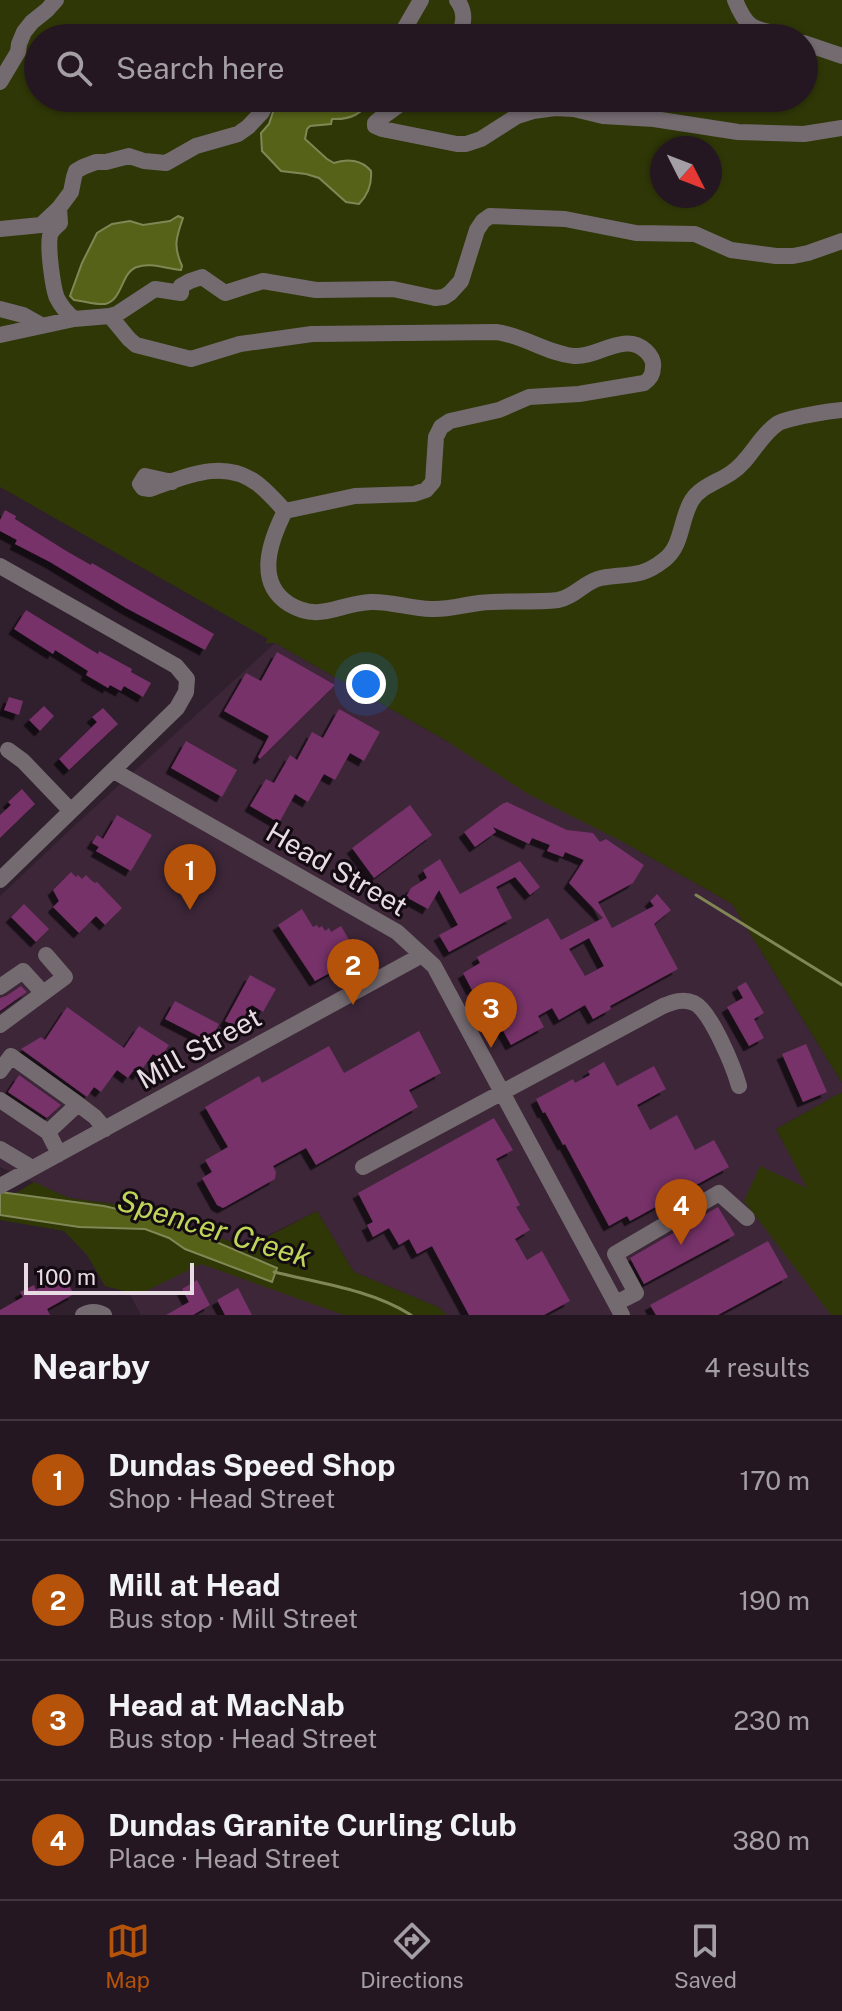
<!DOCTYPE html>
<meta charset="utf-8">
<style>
body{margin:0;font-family:"Public Sans",sans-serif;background:#2c202a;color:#f1f3f6}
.compass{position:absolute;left:650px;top:136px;width:72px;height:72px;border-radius:50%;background:#241721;box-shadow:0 2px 6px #0004;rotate:132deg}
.scale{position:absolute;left:24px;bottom:20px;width:170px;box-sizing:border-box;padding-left:8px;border:4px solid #e7dbe4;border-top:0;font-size:22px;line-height:28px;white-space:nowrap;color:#e7dbe4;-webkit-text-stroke:6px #130b11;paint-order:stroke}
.you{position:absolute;left:366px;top:684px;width:28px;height:28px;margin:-20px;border:6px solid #fff;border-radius:50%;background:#1a73e8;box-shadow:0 0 0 12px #1a73e833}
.badge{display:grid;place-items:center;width:52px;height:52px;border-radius:50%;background:#b45309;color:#fff;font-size:26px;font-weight:700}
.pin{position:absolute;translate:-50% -66px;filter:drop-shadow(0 2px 4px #0008)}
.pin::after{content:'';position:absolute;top:42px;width:28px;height:24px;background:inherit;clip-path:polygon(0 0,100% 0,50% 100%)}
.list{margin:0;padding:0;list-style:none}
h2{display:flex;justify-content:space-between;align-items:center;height:104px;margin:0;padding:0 32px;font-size:34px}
h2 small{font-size:26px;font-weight:400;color:#a39fa5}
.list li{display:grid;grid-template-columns:52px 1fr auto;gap:24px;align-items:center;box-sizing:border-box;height:120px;padding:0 32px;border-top:2px solid #41363f}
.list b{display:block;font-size:30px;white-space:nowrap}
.list p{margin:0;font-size:26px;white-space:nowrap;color:#a39fa5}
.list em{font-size:26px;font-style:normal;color:#a39fa5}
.icon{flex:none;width:44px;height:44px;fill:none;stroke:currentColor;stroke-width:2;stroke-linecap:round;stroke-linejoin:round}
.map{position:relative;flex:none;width:842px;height:1315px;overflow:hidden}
.search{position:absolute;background:#241721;box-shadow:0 2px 6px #0004;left:24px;right:24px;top:24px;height:88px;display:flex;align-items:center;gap:20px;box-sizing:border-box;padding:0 28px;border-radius:44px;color:#a39fa5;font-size:30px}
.sheet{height:584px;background:#241721}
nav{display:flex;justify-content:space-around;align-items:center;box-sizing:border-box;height:112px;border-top:2px solid #41363f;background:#241721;font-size:22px;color:#a39fa5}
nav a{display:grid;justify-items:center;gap:4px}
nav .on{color:#b45309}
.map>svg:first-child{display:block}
.built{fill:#3c2638}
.green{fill:#2f3707;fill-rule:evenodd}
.water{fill:#556218;stroke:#818655;stroke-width:2}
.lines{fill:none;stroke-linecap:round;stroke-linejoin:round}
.stream{stroke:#818655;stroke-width:3}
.building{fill:#763169;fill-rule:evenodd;filter:url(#shadow)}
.minor{stroke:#746b71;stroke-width:16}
.labels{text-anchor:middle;stroke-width:6;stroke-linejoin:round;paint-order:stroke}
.street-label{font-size:28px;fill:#e7dbe4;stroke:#130b11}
.water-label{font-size:30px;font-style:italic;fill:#bed559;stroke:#130b11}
</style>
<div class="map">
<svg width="842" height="1315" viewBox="0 0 842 1315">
<defs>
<filter id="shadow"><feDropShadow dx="-5.5" dy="5.5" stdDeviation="0" flood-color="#0009"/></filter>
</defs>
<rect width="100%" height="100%" fill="#301f2c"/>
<path class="built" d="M275 643 732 904 842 1083V1092L776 1129 808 1189 831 1315H447L438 1307 354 1272 317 1211 244 1247 179 1221 122 1205 69 1198 0 1167V896L72 828Z
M201 1263 220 1269 344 1315H141L129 1293 138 1295Z"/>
<path class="green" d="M0 0H842V1083L732 904 625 843 528 794 445 740 275 643H265L268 639 0 487ZM38 38H804V98H38ZM662 148H710V196H662Z
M842 1092V1315H831L744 1201 760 1166 807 1188 776 1129Z
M34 1182 69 1198 122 1205 179 1221 244 1247 265 1238 317 1211 354 1272 438 1307 447 1315H344L201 1264 138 1295 105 1286 87 1255 64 1231 0 1220V1203Z"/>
<path class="water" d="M282 98H293L303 103 321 98H374C362 113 352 120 332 119L331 124 310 126 307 129 305 139 327 159 334 163C347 158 362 160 371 171 372 184 368 195 359 204L346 202 319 178 306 174 281 171 262 151 261 133 269 124 277 100Z
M178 216 183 218C176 238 173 246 182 266L181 270C167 269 150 262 137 267 121 272 123 300 105 304 96 305 84 301 74 300L70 296 82 263 97 233 112 224 130 221 143 225 170 221Z
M0 1192 104 1206 165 1220 277 1268 272 1282 185 1249 169 1238 145 1229 79 1227 0 1215Z"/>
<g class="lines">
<path class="stream" d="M696 895 842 985
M274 1272C319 1283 372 1290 411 1315"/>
</g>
<path class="building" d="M5 510 16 516 15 519 68 552 91 565 92 563 214 634 205 650 126 608 50 562 15 544 17 540 0 531V520Z
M26 610 98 654 99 651 132 669 131 672 151 683 143 697 124 686 121 691 110 685 108 688 86 675 88 671 55 650 53 654 14 629Z
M277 652 335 685 260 759 258 757 269 736 224 711 246 673 261 681Z
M9 697 23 701 19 715 4 710Z
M44 706 54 716 40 731 29 720Z
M103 708 118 724 69 770 59 759 97 722 92 717Z
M339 709 380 732 364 761 350 753 335 780 324 774 308 802 295 794 279 823 250 806 266 779 274 783 290 755 297 760 312 732 323 738Z
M186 741 237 770 222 797 171 768Z
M22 789 35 804 0 838V815L11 805 8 802Z
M507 802 567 830 593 833 600 842 606 839 644 865 633 883 598 902 612 928 654 906 650 901 657 894 671 910 654 924 678 969 610 1006 611 1009 593 1019 585 1005 559 1020 552 1008 538 1016 544 1027 511 1045 478 986 472 990 463 973 480 963 477 957 548 918 561 940 603 918 569 883 584 860 565 852 563 857 547 851 550 845 532 838 529 844 493 827 496 832 475 847 464 832 502 804ZM589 938 604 966 585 976 569 949Z
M410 805 432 835 374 878 352 848Z
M117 815 152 835 131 871 96 851 99 847 92 843 97 835 103 839Z
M440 859 460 894 520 861 540 887 530 895 515 877 496 887 512 918 449 952 439 935 458 925 439 890 428 909 406 897 411 888 427 878 423 870Z
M71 872 76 877 78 875 82 879 86 875 91 880 95 883 97 882 122 908 105 925 96 916 79 933 53 907 59 901 53 890Z
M24 904 49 929 36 942 11 917Z
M302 909 313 927 317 925 319 928 322 926 325 931 329 928 331 932 341 926 359 957 315 981 278 925Z
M250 975 276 989 263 1012 252 1005 239 1028 225 1021Z
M746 982 764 1013 754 1019 764 1038 749 1046 727 1007 743 998 737 987Z
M21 986 27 992 0 1011V998L6 996Z
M175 1001 219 1024 210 1042 165 1019Z
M67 1007 124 1048 139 1026 169 1045 160 1058 153 1054 138 1075 133 1071 128 1078 117 1070 101 1092 94 1087 87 1097 21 1049 41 1037 45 1040Z
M419 1031 441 1073 409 1090 418 1107 316 1165 306 1148 273 1166 276 1172 275 1179 223 1208 217 1205 202 1178 212 1172 205 1160 228 1147 205 1107 259 1076 262 1083 329 1046 344 1073Z
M806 1044 827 1092 803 1102 782 1054Z
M604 1062 617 1086 654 1066 666 1089 637 1105 650 1130 677 1115 695 1150 714 1140 729 1167 630 1221 627 1216 609 1226 565 1144 563 1145 545 1112 543 1113 536 1099 573 1079 575 1083 590 1075 588 1071Z
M19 1075 61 1105 47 1118 8 1092Z
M494 1118 513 1150 496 1159 520 1205 516 1207 530 1230 515 1239 527 1260 542 1251 570 1301 544 1315H469L432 1246 417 1254 409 1239 399 1245 389 1228 373 1237 367 1225 373 1222 358 1193Z
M718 1207 735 1235 644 1284 630 1258Z
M768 1241 788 1277 718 1315H656L650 1305Z
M63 1275 74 1294 47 1309 50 1315H0V1310L23 1297 20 1292 34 1285 36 1290Z
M197 1280 210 1305 193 1315H166L189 1302 182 1289Z
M238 1288 252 1315H225L217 1300Z"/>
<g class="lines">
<path class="minor" d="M457 0C467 13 463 24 459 38
M735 0C750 37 758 26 791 38
M399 38 421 0
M804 43 842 56
M0 82 18 52 19 44 24 32 32 22 47 10 56 0
M408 98C397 107 385 114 375 123V126L382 129 457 144H466L481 139 517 116 533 111 555 108 574 109 603 116 654 119 738 132 804 134 842 128
M59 208 60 223C57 226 53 229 51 233 46 240 53 289 57 298 61 306 67 313 74 319L110 316 117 314 155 289 181 293V286L190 281 202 277 225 293 263 281 316 290 393 289 435 298 444 297 450 293 461 281 477 230 483 221 490 216 565 219 636 233 695 234 731 250 776 256H793L808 253 842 241
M0 229 41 225 59 208 71 192 74 177 76 171 83 167 96 162H106L129 156 144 161 166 163 196 146 238 134 248 127 262 112 269 98
M0 309 23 315 41 325
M110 316 129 339 136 345 191 359 240 344 312 334 496 332C523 335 546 353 574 356 597 358 624 331 646 351 650 355 654 361 653 367 653 375 650 379 644 383L579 394 529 397 499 410 450 421 441 427 436 437 433 482 426 490 414 494 355 496 285 511
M0 335 74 319
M172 482 145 476 140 484 143 488 150 489C187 476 224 458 258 484 268 492 277 502 285 511 271 539 254 582 289 604 320 623 339 603 371 602 391 601 411 609 431 609 447 610 463 605 479 603 505 600 532 603 558 600 575 597 585 581 601 578 628 573 640 579 664 560 683 546 680 519 692 500 701 486 718 482 731 473 750 461 759 436 777 424 786 418 829 411 842 410
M0 566 176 666 187 679 186 692 177 708 0 880
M8 750 23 761 71 811
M114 771 397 932 434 966 622 1315
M0 987 23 971 43 993
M0 1025 65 977 46 955
M0 1071 11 1056 78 1104
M0 1100 48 1132
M0 1149 32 1168
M59 1154 48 1132 78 1104 95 1117 105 1129
M363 1167 663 1006C673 1002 683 998 694 1003 711 1011 734 1068 739 1086
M0 1186 422 955
M616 1303 636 1293 615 1254 719 1193 747 1218
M83 1315C90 1311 97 1311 104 1315"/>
</g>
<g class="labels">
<g class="street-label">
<text transform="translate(337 869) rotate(30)" y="10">Head Street</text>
<text transform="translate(199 1048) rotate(-29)" y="10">Mill Street</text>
</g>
<g class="water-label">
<text transform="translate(214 1229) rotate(17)" y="10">Spencer Creek</text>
</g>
</g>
</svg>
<svg class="compass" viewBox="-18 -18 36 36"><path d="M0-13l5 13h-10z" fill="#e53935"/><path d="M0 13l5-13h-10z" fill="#a39fa5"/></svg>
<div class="scale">100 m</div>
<div class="you"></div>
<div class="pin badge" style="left:190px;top:910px">1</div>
<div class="pin badge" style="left:353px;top:1005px">2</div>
<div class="pin badge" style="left:491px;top:1048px">3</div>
<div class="pin badge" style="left:681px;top:1245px">4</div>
<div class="search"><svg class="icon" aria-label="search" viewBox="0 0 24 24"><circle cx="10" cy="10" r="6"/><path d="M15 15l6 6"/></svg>Search here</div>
</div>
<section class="sheet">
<h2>Nearby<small>4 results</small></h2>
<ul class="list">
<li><span class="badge">1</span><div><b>Dundas Speed Shop</b><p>Shop · Head Street</p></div><em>170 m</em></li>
<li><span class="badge">2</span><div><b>Mill at Head</b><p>Bus stop · Mill Street</p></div><em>190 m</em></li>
<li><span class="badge">3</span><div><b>Head at MacNab</b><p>Bus stop · Head Street</p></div><em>230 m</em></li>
<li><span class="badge">4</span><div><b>Dundas Granite Curling Club</b><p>Place · Head Street</p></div><em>380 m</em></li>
</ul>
</section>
<nav>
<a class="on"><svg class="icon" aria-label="map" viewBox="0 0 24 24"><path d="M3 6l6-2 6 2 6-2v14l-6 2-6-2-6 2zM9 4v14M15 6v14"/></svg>Map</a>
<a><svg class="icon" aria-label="directions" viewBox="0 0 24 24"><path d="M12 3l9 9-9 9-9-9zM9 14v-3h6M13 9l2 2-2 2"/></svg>Directions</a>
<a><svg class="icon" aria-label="saved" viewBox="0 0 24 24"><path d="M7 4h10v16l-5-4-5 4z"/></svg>Saved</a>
</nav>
